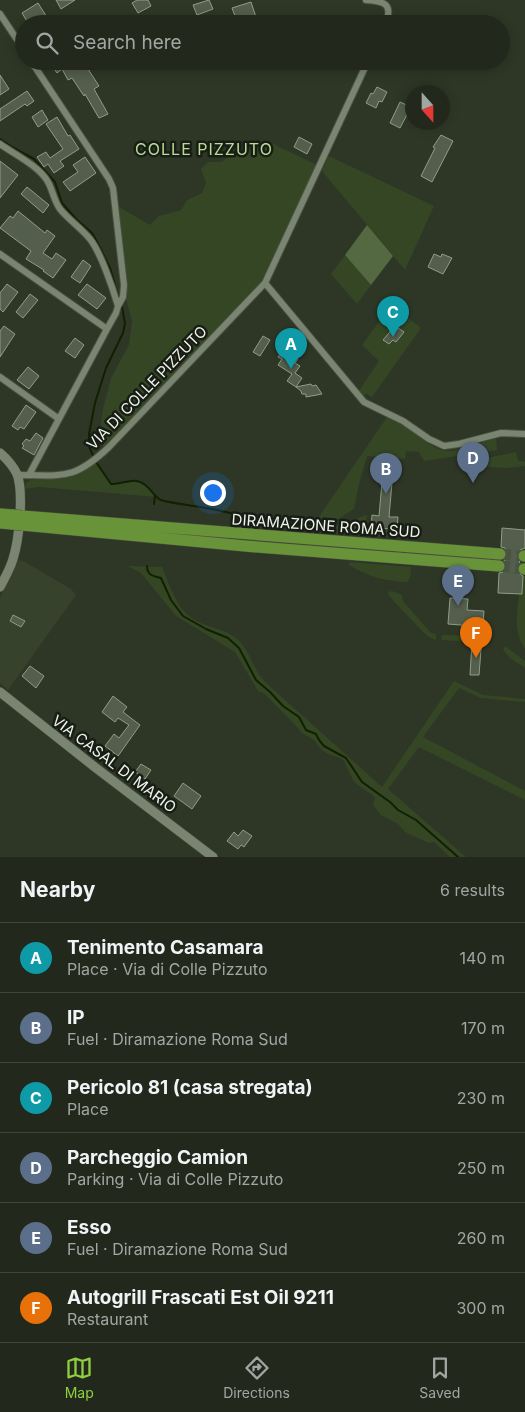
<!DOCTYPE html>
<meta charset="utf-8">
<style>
body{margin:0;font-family:Inter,sans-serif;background:#2e3529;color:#f1f3f6}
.compass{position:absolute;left:405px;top:85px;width:45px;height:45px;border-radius:50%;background:#22291c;box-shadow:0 2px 12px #0003;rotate:159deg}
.you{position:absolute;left:212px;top:492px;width:18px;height:18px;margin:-12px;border:4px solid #fff;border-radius:50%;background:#1a73e8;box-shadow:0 0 0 8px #1a73e833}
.badge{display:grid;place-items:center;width:32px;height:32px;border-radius:50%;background:#8fcd42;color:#fff;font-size:16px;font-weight:700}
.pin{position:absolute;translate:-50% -41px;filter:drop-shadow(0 1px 2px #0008)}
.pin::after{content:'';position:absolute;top:26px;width:18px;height:15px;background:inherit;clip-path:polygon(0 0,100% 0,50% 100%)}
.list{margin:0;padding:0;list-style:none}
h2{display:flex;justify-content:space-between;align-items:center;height:65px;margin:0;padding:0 20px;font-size:21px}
h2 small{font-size:16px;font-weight:400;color:#a2a6a3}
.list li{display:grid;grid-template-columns:32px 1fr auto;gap:15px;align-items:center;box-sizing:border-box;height:70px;padding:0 20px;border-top:1px solid #3f453b}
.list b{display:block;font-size:19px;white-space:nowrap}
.list p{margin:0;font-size:16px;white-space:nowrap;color:#a2a6a3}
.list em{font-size:16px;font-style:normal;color:#a2a6a3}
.icon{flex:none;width:28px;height:28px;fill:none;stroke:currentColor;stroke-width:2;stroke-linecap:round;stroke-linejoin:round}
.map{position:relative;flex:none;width:525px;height:857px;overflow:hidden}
.search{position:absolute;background:#22291c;box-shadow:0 2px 12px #0003;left:15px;right:15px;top:15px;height:55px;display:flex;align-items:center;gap:12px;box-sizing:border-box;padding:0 18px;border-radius:28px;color:#a2a6a3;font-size:19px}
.sheet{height:485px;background:#22291c}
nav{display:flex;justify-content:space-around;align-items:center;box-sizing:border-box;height:70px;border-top:1px solid #3f453b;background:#22291c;font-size:14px;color:#a2a6a3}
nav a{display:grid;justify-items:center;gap:2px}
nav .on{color:#8fcd42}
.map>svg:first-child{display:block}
.built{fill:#36422b}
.green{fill:#354625}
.forest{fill:#546941}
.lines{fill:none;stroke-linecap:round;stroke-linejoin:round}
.stream{stroke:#102100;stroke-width:2}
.building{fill:#545e4c;stroke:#919c88}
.highway-tunnel{stroke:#4b5343;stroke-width:11;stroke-dasharray:11 5.5;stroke-linecap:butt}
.street-casing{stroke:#4a5143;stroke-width:8}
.secondary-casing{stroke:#4a5143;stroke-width:10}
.highway-casing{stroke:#4a5143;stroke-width:12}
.street{stroke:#7a8571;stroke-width:6}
.secondary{stroke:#7a8571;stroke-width:9}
.highway{stroke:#699339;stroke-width:11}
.highway-bridge-casing{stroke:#4a5143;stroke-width:12;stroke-linecap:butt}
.highway-bridge{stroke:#699339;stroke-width:11}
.labels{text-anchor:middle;stroke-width:5;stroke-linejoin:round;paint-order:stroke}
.street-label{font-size:15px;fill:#eef4e9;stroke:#181d15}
.neighbourhood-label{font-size:16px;letter-spacing:1px;fill:#b8dc96;stroke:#181d15}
</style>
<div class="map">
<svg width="525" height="857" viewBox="0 0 525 857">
<rect width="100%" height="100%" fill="#2e3726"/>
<path class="built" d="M18 560 25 562 71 589 76 595 8 690 0 683V598L14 571Z"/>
<path class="green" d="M267 141 317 165 267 272 259 285 104 448 99 438 103 409 111 378 129 345 132 321 126 299 127 289 119 207 150 225 159 216 181 210 187 200 202 193 206 183 201 169 208 162H222L230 155 243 154Z
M328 157H331L434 206 405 270 322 171Z
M345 255 371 285 357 304 331 274Z
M391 305 421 328 372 397 367 394 363 395 359 391 379 361 362 345Z
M387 417C396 421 403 425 411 430 422 438 433 450 448 451 462 451 482 442 496 438L497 450 424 461 419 452 406 451 405 459 367 456 359 484 354 509 340 518 317 526 316 521Z
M516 452 518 461H522L525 462V466L506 468 472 466 469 464 471 461Z
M96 462 111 484C125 485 136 477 148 487 151 490 154 494 157 497L39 487 24 489 27 482 31 480C58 478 74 480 96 462Z
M367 515 366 525H355V526L403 530V538L318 532Z
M349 562 411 567 410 578 407 582C383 581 370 577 349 565Z
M127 566 162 567C172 590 177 614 203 624 215 629 229 631 238 640 247 648 250 659 256 669 258 674 262 678 265 682L382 787 454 681 483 695 525 699V702L481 698 459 688 423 737 525 791V800L419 747 388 789 466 857H450L434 842 429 843 405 832 398 824 381 815 373 805 375 797 354 782 344 761 340 758 328 754 322 750 314 740 302 733 298 728 265 694 258 691 235 652 176 616 141 573Z
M523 575 525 576V649C513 630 517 616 519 594H522Z
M392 591 402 595 403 601 431 633 436 634V640L429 637 424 633 389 596 388 592Z
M442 635 473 636 472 642 442 640Z
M505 646 525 661V668L510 658 503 650Z"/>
<path class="forest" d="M367 225 393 256 371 285 345 255Z"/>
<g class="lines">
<path class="stream" d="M0 139 12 147 34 159 55 182 62 203 76 219 92 233 96 240 110 268 119 299
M94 458 89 446V434L95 403 106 368 123 333 125 323 122 307
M96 462 111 484C120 485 129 479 137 481 150 484 152 496 161 500 173 504 193 505 206 508 242 514 284 530 320 522
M154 504 155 495
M147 566C147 576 154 576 161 578L171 600 183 616 206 629 228 638 239 648 256 680 270 692 283 706 299 717 306 730 316 734 319 740 324 746 346 758 362 782 390 802 398 810 416 820 458 857"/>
</g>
<path class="building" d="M56 0H75L61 9Z
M137 0H148L151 6 138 13 132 3Z
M209 0 213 9 197 15 193 5Z
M251 2 256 17 238 24 232 8Z
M38 3 48 19 52 17 57 24H42L43 23 39 16 28 23 22 13Z
M399 16 418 24H395Z
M49 61H67L73 69 86 61H101L88 69 99 86 94 89 108 114 99 118 85 94 84 96 72 78 68 80 62 69 57 73Z
M0 75 9 89 0 95Z
M377 87 387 92 382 102 379 101 376 108 366 103 371 93 373 94Z
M27 91 34 101 27 106 25 104 0 121V109Z
M400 102 411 107 400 128 390 123Z
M42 110 48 120 38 127 32 117Z
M57 117 68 136 70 135 79 149 60 161 64 166 54 173 48 164 44 167 37 157 46 152 50 158 63 149 46 124Z
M441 135 453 141 432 182 421 176 435 148 433 147Z
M299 137 312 144 307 154 294 147Z
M85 157 96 173 70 191 63 182 78 172 73 165Z
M0 161 18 175 0 198Z
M27 187 49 205 43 213 21 194Z
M18 211 45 233 47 230 55 236 43 253 52 259 56 253 66 260 53 278 43 271 44 270 26 259 31 251 0 228 10 216 13 218Z
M434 254 441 257 442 254 452 258 443 274 428 267Z
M83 260 91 266 80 283 71 277Z
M7 284 18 292 3 312 0 309V293Z
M87 284 106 298 97 309 78 295Z
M30 294 38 300 23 318 16 312Z
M4 326 15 334 0 357V331Z
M395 326 404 332 396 342 393 340 389 344 383 340Z
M263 336 270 340 260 356 253 352Z
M75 338 84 345 75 358 65 351Z
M283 349 298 359 295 363 300 366 295 373 302 378 296 387 287 381 292 374 278 365 282 359 278 357Z
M28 367 39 376 29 389 17 380Z
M311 384 312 386 316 385 322 394 306 397V394H302L301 391 296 387Z
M26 405 36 412 24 429 20 427 18 430 12 426Z
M36 433 43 438 34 455 22 448 24 446 22 444 26 439 30 441Z
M383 471H393L389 517H398L397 529 371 528 372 515 379 516Z
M502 528 525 530V548L520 550 517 556V559L520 562 517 566V572L523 576 522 594 498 593 499 573 503 572 505 570 506 566 504 560 507 554 505 548 501 547Z
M450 598 468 599 467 610 484 611 479 675H470L473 626 448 624Z
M13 615 25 621 21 627 10 621Z
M30 666 44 676 36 688 22 676Z
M113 696 127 707 123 712 140 725 118 756 105 746 114 734 119 738 129 725 118 718 115 722 102 712Z
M141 764 151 770 145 779 135 772Z
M183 783 201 796 192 809 174 796Z
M243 830 252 836 244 847 241 845 238 849 227 841 234 832 238 836Z"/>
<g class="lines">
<path class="highway-tunnel" d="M500 554 524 556
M499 566 524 569"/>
<defs>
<path id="street" d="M366 0C384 1 394 4 385 24
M0 14 24 50
M31 61 109 179 113 188 124 285 123 297 118 306
M0 144C14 154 39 166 48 182 53 191 54 201 60 209 69 220 81 228 90 239 101 253 113 289 118 306L116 313 107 329
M0 254 107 329 29 475
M265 283 364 402 403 421 429 439 444 446 459 444 501 433 525 434
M0 377 59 419
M17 475C63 475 73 481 109 447L265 283 368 61"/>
<path id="secondary" d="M0 453C7 459 13 466 17 474 24 493 19 540 13 559 10 569 5 578 0 587
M0 692 96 768 213 857"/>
<path id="highway" d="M0 514 13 515
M22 516 500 554
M0 523 12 524
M22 525 245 546 499 566
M524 556H525
M524 569H525"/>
</defs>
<use href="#street" class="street-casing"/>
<use href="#secondary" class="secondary-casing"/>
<use href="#highway" class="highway-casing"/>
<use href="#street" class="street"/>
<use href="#secondary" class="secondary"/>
<use href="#highway" class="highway"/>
<defs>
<path id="highway-bridge" d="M13 515 22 516
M12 524 22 525"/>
</defs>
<use href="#highway-bridge" class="highway-bridge-casing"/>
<use href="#highway-bridge" class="highway-bridge"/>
</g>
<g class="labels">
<g class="street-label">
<text transform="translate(147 388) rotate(-46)" y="5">VIA DI COLLE PIZZUTO</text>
<text transform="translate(326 526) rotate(4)" y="5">DIRAMAZIONE ROMA SUD</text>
<text transform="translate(114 764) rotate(37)" y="5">VIA CASAL DI MARIO</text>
</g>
<g class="neighbourhood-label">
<text x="204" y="155">COLLE PIZZUTO</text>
</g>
</g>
</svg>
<svg class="compass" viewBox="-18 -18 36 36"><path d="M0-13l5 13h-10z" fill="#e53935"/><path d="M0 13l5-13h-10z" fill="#a2a6a3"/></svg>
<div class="you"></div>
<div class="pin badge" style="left:291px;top:369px;background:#0f9aa8">A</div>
<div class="pin badge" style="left:386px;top:494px;background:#5c6f8a">B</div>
<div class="pin badge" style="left:393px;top:337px;background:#0f9aa8">C</div>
<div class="pin badge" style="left:473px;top:483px;background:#5c6f8a">D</div>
<div class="pin badge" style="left:458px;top:606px;background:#5c6f8a">E</div>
<div class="pin badge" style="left:476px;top:658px;background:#e8710a">F</div>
<div class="search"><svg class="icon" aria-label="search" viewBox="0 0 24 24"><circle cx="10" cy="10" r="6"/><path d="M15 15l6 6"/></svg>Search here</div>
</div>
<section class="sheet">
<h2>Nearby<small>6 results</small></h2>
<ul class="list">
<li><span class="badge" style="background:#0f9aa8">A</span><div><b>Tenimento Casamara</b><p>Place · Via di Colle Pizzuto</p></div><em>140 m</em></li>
<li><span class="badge" style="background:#5c6f8a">B</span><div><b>IP</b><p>Fuel · Diramazione Roma Sud</p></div><em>170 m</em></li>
<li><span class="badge" style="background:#0f9aa8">C</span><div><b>Pericolo 81 (casa stregata)</b><p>Place</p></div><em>230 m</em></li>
<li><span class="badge" style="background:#5c6f8a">D</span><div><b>Parcheggio Camion</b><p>Parking · Via di Colle Pizzuto</p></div><em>250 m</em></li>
<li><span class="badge" style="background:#5c6f8a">E</span><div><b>Esso</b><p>Fuel · Diramazione Roma Sud</p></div><em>260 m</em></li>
<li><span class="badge" style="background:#e8710a">F</span><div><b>Autogrill Frascati Est Oil 9211</b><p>Restaurant</p></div><em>300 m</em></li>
</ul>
</section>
<nav>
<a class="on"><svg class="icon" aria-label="map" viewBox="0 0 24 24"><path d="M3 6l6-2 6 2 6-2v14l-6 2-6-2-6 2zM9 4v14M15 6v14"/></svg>Map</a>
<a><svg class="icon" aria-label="directions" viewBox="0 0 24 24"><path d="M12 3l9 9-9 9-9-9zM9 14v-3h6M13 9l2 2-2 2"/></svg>Directions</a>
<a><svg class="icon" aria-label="saved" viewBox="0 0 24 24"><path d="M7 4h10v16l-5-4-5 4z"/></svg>Saved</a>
</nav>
